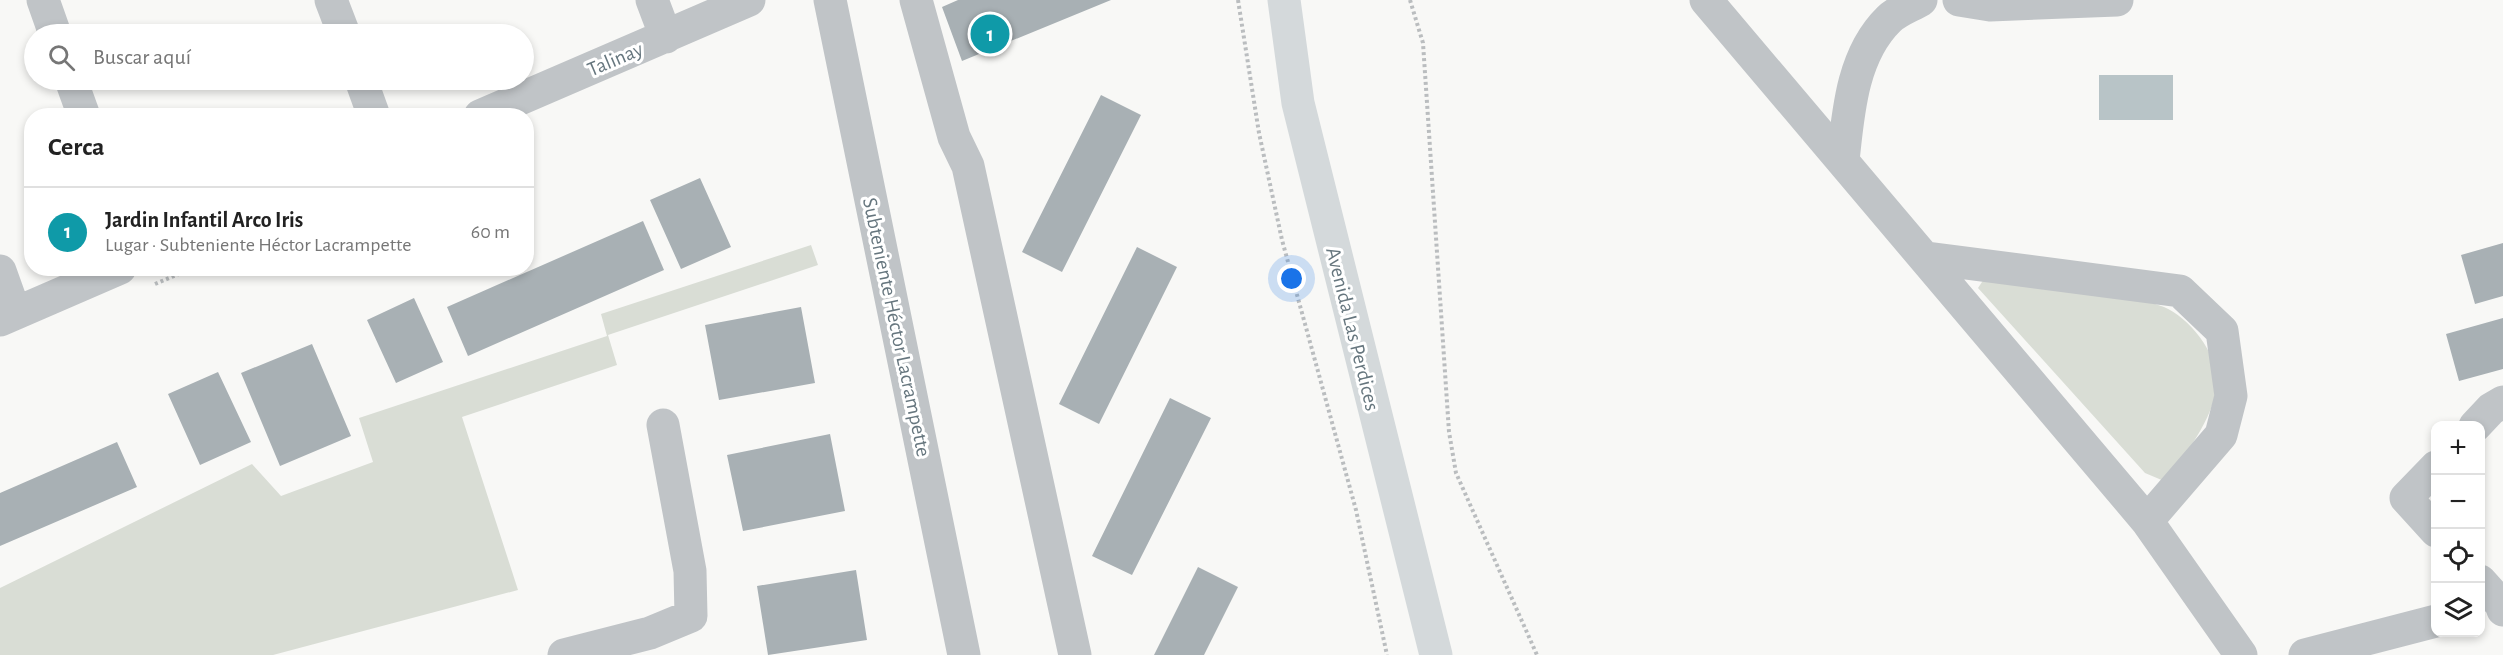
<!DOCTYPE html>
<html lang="es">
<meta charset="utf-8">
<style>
body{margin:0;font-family:"Alegreya Sans",sans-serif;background:#f6f6f6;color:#222}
.controls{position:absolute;right:18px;bottom:18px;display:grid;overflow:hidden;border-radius:12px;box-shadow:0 3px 9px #0003}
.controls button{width:54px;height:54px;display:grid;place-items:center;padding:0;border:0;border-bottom:2px solid #e0e0e0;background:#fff;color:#222;font:30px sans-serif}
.you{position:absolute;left:1292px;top:279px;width:21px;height:21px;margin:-15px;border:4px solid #fff;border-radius:50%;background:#1a73e8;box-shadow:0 0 0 9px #1a73e833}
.badge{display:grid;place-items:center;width:39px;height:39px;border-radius:50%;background:#d44d39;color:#fff;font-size:20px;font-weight:700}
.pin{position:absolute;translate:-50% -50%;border:3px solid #fff;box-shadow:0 2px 6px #0006}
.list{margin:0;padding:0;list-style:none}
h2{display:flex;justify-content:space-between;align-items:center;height:78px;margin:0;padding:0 24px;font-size:26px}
h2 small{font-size:20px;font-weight:400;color:#767676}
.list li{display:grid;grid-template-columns:39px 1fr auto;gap:18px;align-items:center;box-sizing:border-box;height:90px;padding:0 24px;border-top:2px solid #e0e0e0}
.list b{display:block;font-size:22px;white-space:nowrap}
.list p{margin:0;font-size:20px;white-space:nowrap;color:#767676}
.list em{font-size:20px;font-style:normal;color:#767676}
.icon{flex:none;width:33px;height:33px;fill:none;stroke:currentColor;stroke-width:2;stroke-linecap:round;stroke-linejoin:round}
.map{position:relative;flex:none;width:2503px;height:655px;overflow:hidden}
.search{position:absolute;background:#fff;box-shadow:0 3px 9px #0003;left:24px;top:24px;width:510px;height:66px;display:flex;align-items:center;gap:15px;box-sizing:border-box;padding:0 21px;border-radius:33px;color:#767676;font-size:22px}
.panel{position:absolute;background:#fff;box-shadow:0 3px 9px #0003;left:24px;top:108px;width:510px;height:168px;border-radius:24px}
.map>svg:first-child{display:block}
.green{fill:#d9ddd5}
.water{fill:#b8c4c7}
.building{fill:#a8b0b4}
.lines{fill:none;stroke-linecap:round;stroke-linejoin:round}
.path{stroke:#babdbf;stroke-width:4;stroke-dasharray:3 3;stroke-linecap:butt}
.minor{stroke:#c0c4c7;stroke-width:33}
.major{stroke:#d4d9db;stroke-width:33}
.labels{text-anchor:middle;stroke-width:6;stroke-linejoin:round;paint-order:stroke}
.street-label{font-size:21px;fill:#66767e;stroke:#fff}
</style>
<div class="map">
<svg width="2503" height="655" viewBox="0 0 2503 655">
<rect width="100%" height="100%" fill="#f8f8f6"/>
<path class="green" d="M811 245 818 265 608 335 617 365 462 417 518 590 273 655H0V588L252 464 281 496 373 462 359 418 607 336 601 314Z
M1984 279C2021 284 2059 289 2097 294 2118 297 2143 299 2164 307 2190 318 2220 356 2217 386 2213 418 2185 457 2164 481L2145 473 1978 288Z"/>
<path class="water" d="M2099 75H2173V120H2099Z"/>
<path class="building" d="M958 0H1111L962 61 942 7Z
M1101 95 1141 115 1062 272 1022 252Z
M700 178 731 247 681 269 650 200Z
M643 221 664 270 468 356 447 307Z
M2503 243V296L2475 304 2461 255Z
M1137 247 1177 267 1099 424 1059 404Z
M414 298 443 362 396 383 367 320Z
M801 307 815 383 719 400 705 325Z
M2503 318V369L2459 381 2446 334Z
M312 344 351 436 280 466 241 373Z
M218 372 251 442 200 465 168 394Z
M1170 398 1211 418 1132 575 1092 556Z
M830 434 845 511 743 531 727 455Z
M117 442 137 487 0 546V493Z
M1198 567 1238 587 1204 655H1154Z
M856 570 867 640 768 655 757 586Z"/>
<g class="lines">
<path class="path" d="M1238 0 1259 133 1282 240 1356 510 1387 655
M1410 0 1423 43 1449 432 1456 473 1537 655
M155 284 193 268"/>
<path class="minor" d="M43 0 55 34
M331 0 344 34
M652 0 666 37
M830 0 964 655
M916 0 954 137 968 166 1075 655
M1706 0 2147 521 2241 655
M1959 0 1990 5 2117 0
M71 80 84 116
M361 80 374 116
M480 116 749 0
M1843 161C1848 113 1852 55 1889 19 1897 11 1911 6 1921 0
M1927 258 2180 291 2222 331 2231 396 2221 435 2147 521
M0 271 15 313
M0 320 120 268
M2475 426 2491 409 2503 402
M2436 467 2406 498 2436 531
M2480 581 2501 604 2503 610
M564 655 650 633 691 616 690 571 663 425
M2305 655 2436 621"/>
<path class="major" d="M1284 0 1298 103 1436 655"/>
</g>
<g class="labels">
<g class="street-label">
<text transform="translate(615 59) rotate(-23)" y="7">Talinay</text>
<text transform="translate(897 327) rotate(78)" y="7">Subteniente Héctor Lacrampette</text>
<text transform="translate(1353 329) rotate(76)" y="7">Avenida Las Perdices</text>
</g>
</g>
</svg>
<div class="controls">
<button>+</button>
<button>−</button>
<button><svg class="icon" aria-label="locate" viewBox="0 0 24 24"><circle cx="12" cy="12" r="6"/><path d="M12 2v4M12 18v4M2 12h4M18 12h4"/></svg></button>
<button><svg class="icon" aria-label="layers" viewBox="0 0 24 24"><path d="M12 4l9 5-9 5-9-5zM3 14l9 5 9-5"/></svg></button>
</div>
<div class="you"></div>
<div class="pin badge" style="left:990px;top:34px;background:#0f9aa8">1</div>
<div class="search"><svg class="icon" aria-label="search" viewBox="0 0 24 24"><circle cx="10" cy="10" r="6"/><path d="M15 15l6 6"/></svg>Buscar aquí</div>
<section class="panel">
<h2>Cerca<small></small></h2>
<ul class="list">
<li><span class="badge" style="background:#0f9aa8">1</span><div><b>Jardin Infantil Arco Iris</b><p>Lugar · Subteniente Héctor Lacrampette</p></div><em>60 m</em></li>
</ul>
</section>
</div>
